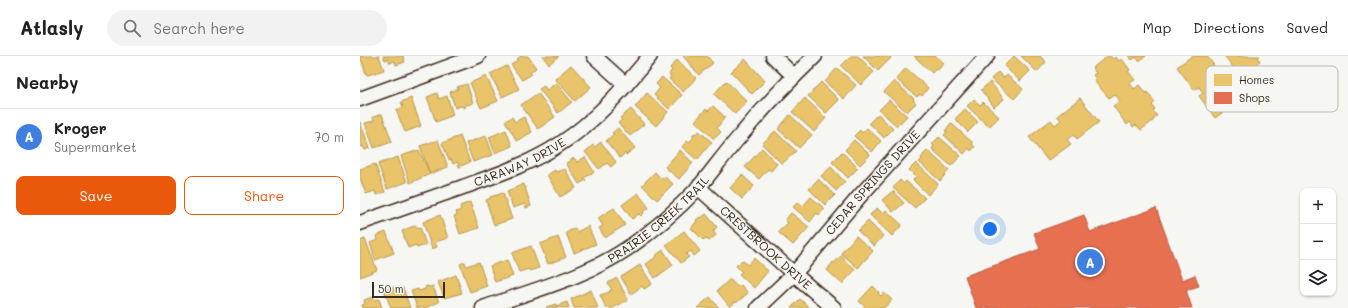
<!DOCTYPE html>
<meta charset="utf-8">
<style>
body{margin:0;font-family:Mali,sans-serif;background:#f2f2f2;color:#202124}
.controls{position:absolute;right:12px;bottom:12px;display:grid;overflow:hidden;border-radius:8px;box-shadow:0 1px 3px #0004}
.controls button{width:36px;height:36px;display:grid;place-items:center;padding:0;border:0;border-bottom:1px solid #e0e0e0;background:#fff;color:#202124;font:20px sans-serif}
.scale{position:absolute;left:12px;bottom:10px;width:73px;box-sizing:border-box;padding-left:4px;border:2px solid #3b2a1e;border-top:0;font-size:11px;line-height:14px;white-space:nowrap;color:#3b2a1e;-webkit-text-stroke:3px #f6f6f2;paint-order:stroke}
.you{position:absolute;left:630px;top:173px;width:14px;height:14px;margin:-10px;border:3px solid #fff;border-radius:50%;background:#1a73e8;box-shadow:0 0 0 6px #1a73e833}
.badge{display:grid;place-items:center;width:26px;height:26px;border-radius:50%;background:#ea580c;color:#fff;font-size:13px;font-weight:700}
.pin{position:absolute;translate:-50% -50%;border:2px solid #fff;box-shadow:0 1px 4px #0006}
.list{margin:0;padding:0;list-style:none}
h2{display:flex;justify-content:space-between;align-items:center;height:52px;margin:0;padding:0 16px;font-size:17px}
h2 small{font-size:13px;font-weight:400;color:#757577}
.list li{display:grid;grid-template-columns:26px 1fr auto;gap:12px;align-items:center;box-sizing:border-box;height:56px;padding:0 16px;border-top:1px solid #e0e0e0}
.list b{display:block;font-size:15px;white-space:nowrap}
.list p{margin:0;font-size:13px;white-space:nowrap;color:#757577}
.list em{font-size:13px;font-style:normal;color:#757577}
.actions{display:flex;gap:8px;padding:12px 16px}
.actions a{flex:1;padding:9px 0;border:1px solid #ea580c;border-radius:8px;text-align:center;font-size:14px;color:#ea580c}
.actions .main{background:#ea580c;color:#fff}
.icon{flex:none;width:22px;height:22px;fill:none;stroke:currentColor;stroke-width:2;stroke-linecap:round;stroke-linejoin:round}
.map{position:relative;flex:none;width:988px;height:252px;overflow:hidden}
header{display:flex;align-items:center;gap:24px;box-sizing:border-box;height:56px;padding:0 20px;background:#fff;border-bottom:1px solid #e0e0e0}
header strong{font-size:19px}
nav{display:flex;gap:22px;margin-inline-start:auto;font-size:14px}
.search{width:280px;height:36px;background:#f2f2f2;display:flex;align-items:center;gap:10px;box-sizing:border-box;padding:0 14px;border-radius:22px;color:#757577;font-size:15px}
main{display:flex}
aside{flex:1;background:#fff}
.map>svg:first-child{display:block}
.homes{fill:#e9c46a;stroke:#b59653}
.shops{fill:#e76f51;stroke:#b35a42}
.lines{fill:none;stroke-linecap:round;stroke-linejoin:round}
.minor-casing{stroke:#3b2a1e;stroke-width:17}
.minor{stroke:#f6f6f2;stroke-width:14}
.labels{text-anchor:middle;stroke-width:4;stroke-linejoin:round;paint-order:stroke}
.street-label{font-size:12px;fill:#3b2a1e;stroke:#f6f6f2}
.key{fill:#f6f6f2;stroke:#beb9b2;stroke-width:1}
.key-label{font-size:11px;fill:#3b2a1e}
</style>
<header>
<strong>Atlasly</strong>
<div class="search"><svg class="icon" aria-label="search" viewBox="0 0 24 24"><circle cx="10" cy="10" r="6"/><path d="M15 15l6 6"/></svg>Search here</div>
<nav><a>Map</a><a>Directions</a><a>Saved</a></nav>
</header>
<main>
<aside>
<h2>Nearby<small></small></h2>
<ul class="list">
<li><span class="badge" style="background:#3f7fe0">A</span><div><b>Kroger</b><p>Supermarket</p></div><em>70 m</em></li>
</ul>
<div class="actions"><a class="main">Save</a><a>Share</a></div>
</aside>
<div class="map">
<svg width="988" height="252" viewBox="0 0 988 252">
<rect width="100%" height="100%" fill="#f6f6f2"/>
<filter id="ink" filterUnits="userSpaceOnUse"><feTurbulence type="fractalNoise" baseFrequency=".025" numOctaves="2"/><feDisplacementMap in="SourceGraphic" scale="8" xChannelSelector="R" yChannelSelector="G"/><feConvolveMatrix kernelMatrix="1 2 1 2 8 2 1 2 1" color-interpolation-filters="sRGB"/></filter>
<g filter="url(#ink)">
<path class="homes" d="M0 0H19L24 14 8 19 6 18Z
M23 0H43L45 6 36 9 35 5 30 7 28 3 25 4Z
M161 0H168L176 12 170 16 172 18 162 24 151 9 158 4 157 3Z
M182 0H199L189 8Z
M323 0H347L353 7 339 19Z
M491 0H498L514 16 501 29 481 10Z
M503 0H529L531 2 518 15Z
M554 0H576L584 7 578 14 576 13 572 17Z
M654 0 670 15 660 25 644 10Z
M661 0H680L686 6 677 16Z
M748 0H750L753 3 756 1 759 5 762 3 770 14 768 15 775 24 770 27 774 33 779 29 785 37 787 36 795 46 792 49 795 53 793 55 797 60 793 63 794 64 781 74 776 69 773 71 770 66 767 69 753 50 760 45 755 38 749 42 734 25 736 23 733 19 736 17 732 12Z
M768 0H786L779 5 776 1 772 4Z
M832 0H847L858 15 854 19 858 25 863 21 880 44 855 62 839 40 843 37 839 31 834 34 817 11Z
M866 0H900L898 2 900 5 890 13 888 9 883 13 881 10 876 14 875 11 874 12 865 1Z
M385 3 405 25 392 38 371 16Z
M317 4 336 22 323 36 309 23 311 21 309 18 312 14 310 12Z
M211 9 231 31 215 45 195 23Z
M147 10 159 33 142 41 130 18Z
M477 12 496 29 484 43 465 26Z
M546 12 568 32 562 40 560 38 557 41 536 23Z
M638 16 644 22 647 19 663 33 654 43 631 23Z
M126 20 138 45 121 52 110 27Z
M302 21 322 39 309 53 294 39 300 32 296 28Z
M366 25 387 45 375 58 354 38Z
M534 25 554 43 553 44 556 47 547 56 524 36Z
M461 26 479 44 466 57 448 40Z
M630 26 644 43 634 51 621 34Z
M196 27 212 46 198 57 179 33 184 30 187 34Z
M107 28 113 47 107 49 106 48 105 52 101 50 95 52 90 36 98 33 97 31Z
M77 37 79 43 87 40 93 59 76 66 67 41Z
M178 37 195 61 178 73 161 49Z
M287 37 308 56 296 70 275 51Z
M51 42 61 70 45 76 36 54 43 51 41 46Z
M445 42 466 62 454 76 432 56Z
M720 42 739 66 717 83 714 79 707 84 711 88 688 105 669 81 691 64 695 69 701 64 697 60Z
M614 43 620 49 623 46 639 61 629 71 607 50Z
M529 44 547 60 537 70 519 54Z
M353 50 365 61 357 72 361 76 354 83 335 65 346 53 348 55Z
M271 53 284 68 270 80 258 67 262 64 260 62Z
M605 53 618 66 608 76 595 63Z
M22 58 32 86 14 92 5 67 14 65 13 61Z
M518 58 533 73 524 82 509 67Z
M430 59 452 79 439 92 418 73Z
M152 61 155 66 164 61 172 76 157 85 145 65Z
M0 66 10 92 5 94 3 90 0 91Z
M591 67 613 87 612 88 615 91 611 95 609 92 604 98 584 79 587 76 585 75Z
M258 72 275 92 266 99 265 97 260 102 246 85 254 78 252 77Z
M507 72 521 85 512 96 494 80 500 74 502 77Z
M146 74 152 90 135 97 129 81Z
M339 75 352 86 337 104 322 91 327 85 329 86 333 82V78L337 77Z
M415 75 436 95 422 108 402 88Z
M100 80 110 106 99 111 98 106 93 108 91 103 89 104 82 87Z
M126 80 133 99 113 106 106 87Z
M579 81 601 100 591 110 572 93 574 90 572 88Z
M78 84 88 111 70 118 60 90Z
M494 84 510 99 500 109 485 94Z
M241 86 256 106 251 111 247 107 239 113 225 96 233 89 235 91Z
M402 92 417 108 411 115 408 113 399 123 385 111Z
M59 94 70 118 50 127 41 100Z
M320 94 333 107 319 123 305 111Z
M567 94 589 114 580 125 559 106 562 103 561 102Z
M482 96 498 112 488 122 472 106Z
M38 101 47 126 27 133 18 108Z
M225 101 234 116 224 122 226 124 219 128 206 107 214 102 217 106Z
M556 107 578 128 568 139 553 124 556 121 549 114Z
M15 108 25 136 16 139 15 135 6 138 0 122V113Z
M471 111 485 126 476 135 461 120Z
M205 113 216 132 200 141 187 119 195 114 196 116Z
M295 116 301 123 305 121 313 128 297 144 282 129Z
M382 119 394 130 382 143 370 132Z
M458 123 475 139 465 149 449 133Z
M540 124 544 128 546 125 565 142 555 152 533 132Z
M164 128 171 150 166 152 165 148 153 152 147 135Z
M533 135 544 147 533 156 522 144Z
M143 137 152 163 134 169 126 144 131 142 130 141Z
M278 137 289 152 283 156 284 157 281 160 279 158 272 163 262 149Z
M451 141 465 153 459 159 457 157 450 166 433 151 438 146 443 150Z
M110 146 119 172 100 178 94 160 97 159 96 156 101 154 100 150Z
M254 152 265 169 245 182 239 172 243 170 238 162Z
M517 152 523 158 526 154 542 169 532 180 510 159Z
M431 157 449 171 433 189 418 176 428 167 425 164Z
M346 158 357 171 353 175 356 179 349 185 346 182 343 184 331 172 337 165 336 164 340 161 341 162Z
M80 159 88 182 75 186 77 191 72 193 63 166Z
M508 165 523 180 514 190 498 175Z
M56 169V172L60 171 66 189 57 192 56 189 48 192 42 175Z
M228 170 236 188 214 197 206 177 215 172 217 176Z
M324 175 340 195 334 200 331 195 326 198 329 201 321 207 306 189Z
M26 176 34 197 15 204 10 187 18 184 16 180Z
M496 180 513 195 498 212 481 197Z
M198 181 206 201 188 208 180 188Z
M5 183 17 214 0 221V185Z
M171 190 179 212 170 215 169 213 159 216 152 197Z
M303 194 313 209 295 222 286 208 296 201 295 200Z
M481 200 495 214 482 228 467 214 473 206 474 207Z
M394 202 408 215 394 232 379 218 382 216 376 210 382 204 388 209Z
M147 204 153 220 135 226 130 210Z
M105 206 106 210 119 206 127 230 110 236 100 208Z
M280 209 292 228 284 233 282 230 271 238 261 221Z
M96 219 102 237 84 242 78 226Z
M257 222 268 244 253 252H246L240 239 250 236 249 235 252 234 248 227Z
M370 223 376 230 377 229 379 231 381 229 388 237 376 247 375 246 370 251 357 235Z
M66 230 70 231 73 230 79 246 65 252H57L51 235 58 233 59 235 65 233Z
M513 230 519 236 518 237 521 240 524 237 532 244 524 252H506L499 245Z
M33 231 34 235 43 232 50 252H31L24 234Z
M231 234 238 252H214L211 243Z
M13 241 14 244 19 243 22 252H3L2 249 5 248 4 244Z
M350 241 359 252H337Z
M440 243 450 252H431Z
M207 246 209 252 186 251 196 248V250Z"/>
<path class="shops" d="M796 152 822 224 835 219 839 230 826 234 832 252H616L605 220 680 193 674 177 724 159 730 176Z"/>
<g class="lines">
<defs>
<g id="minor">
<path d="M234 0 266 29"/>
<path d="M413 0 434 20"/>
<path d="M0 43 118 0"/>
<path id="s1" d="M338 131 434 218 474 252"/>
<path id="s2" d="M0 167C34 155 68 143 103 131 136 119 170 108 200 88 236 65 263 33 290 0"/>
<path id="s3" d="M123 252C171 235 226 221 268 192 293 175 318 153 339 131 353 114 366 96 381 79 404 51 429 25 455 0"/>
<path id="s4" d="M398 252 434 218 499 141 627 0"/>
</g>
</defs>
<use href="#minor" class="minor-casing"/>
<use href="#minor" class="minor"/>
</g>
</g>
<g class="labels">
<g class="street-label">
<text dy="4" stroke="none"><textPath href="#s2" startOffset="171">CARAWAY DRIVE</textPath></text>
<text dy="4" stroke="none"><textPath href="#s4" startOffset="170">CEDAR SPRINGS DRIVE</textPath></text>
<text dy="4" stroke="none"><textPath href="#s3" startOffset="199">PRAIRIE CREEK TRAIL</textPath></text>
<text dy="4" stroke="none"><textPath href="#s1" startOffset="91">CRESTBROOK DRIVE</textPath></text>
</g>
</g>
<rect x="846" y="10" width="132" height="46" rx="6" class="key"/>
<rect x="854" y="18" width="18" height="12" fill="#e9c46a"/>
<rect x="854" y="36" width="18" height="12" fill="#e76f51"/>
<g class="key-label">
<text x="879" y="28">Homes</text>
<text x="879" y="46">Shops</text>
</g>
</svg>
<div class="controls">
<button>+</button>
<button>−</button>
<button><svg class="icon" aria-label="layers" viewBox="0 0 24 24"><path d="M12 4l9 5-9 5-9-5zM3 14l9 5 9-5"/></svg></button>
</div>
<div class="scale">50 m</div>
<div class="you"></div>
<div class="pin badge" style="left:730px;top:206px;background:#3f7fe0">A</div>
</div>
</main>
